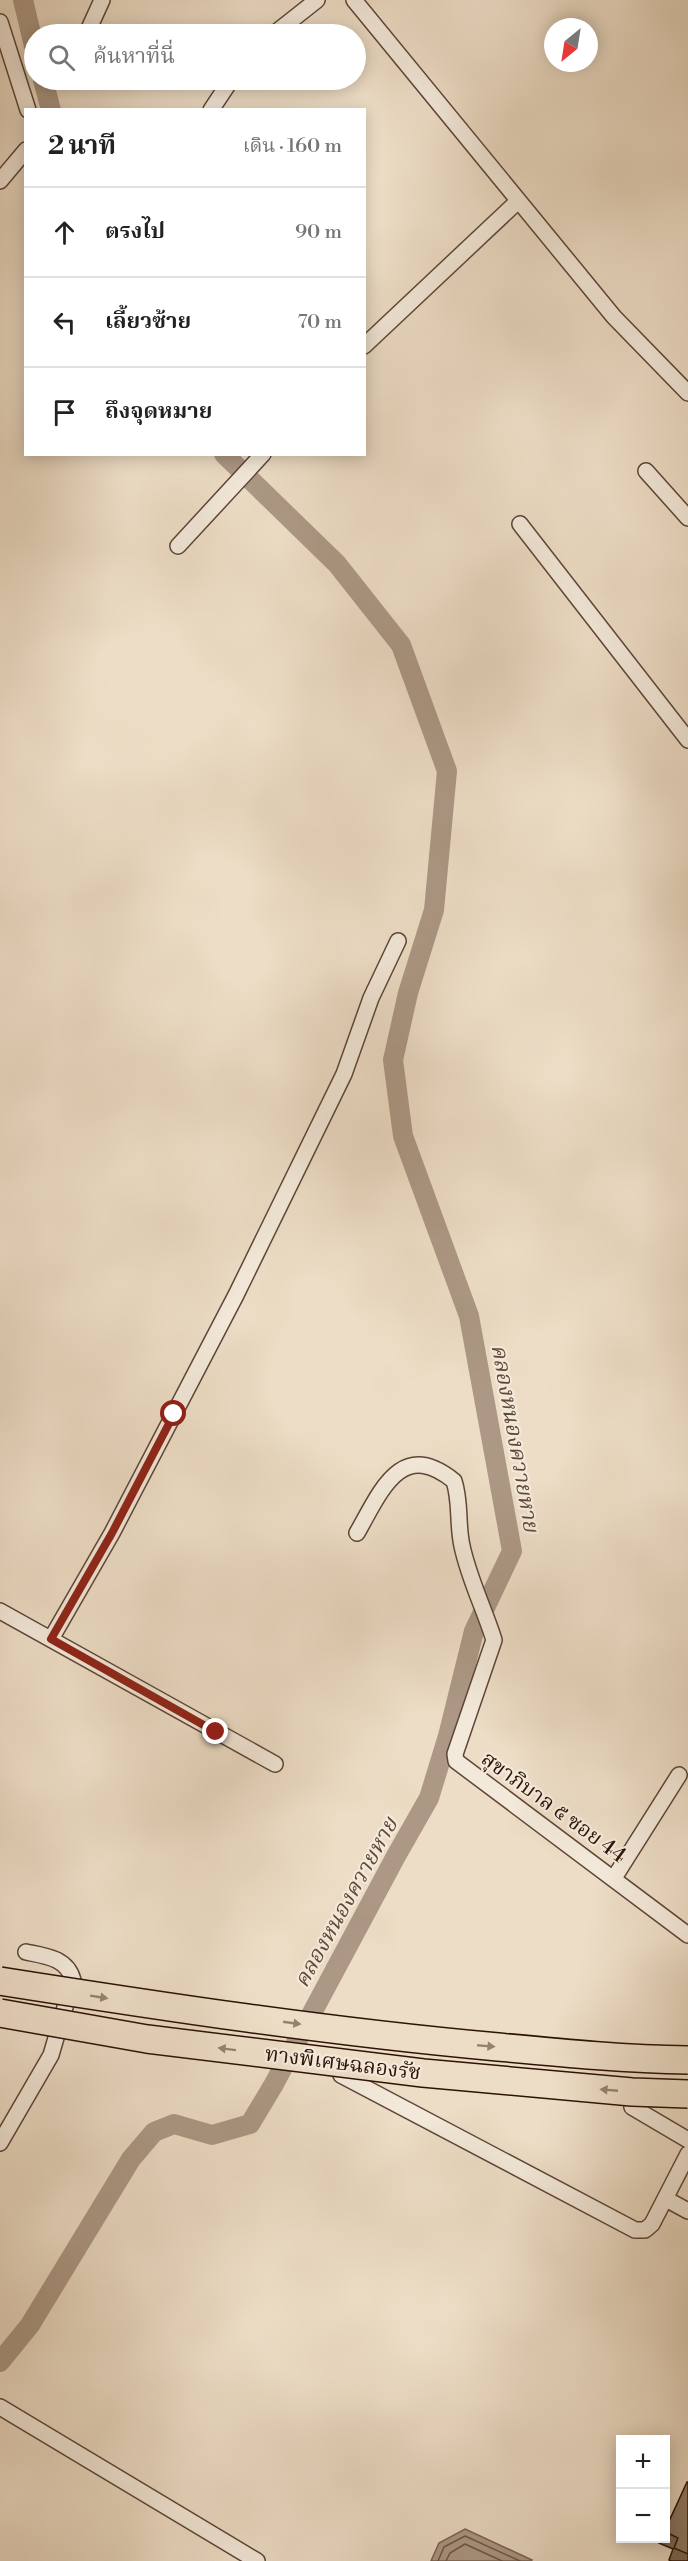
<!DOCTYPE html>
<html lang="th">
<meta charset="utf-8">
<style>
body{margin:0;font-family:"Libre Bodoni","Noto Serif Thai",serif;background:#f2f2f2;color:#222}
.controls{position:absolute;right:18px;bottom:18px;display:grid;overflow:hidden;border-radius:0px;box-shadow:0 3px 15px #0003}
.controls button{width:54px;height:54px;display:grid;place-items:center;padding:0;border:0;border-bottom:2px solid #e0e0e0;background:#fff;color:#222;font:30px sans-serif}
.compass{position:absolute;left:544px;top:18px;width:54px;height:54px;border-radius:50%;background:#fff;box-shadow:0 3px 15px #0003;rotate:210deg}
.stop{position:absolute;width:18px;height:18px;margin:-14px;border:4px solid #8f2418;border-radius:50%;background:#fff}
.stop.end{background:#8f2418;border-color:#fff;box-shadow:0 2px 6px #0008}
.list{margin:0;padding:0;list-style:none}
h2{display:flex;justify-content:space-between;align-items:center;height:78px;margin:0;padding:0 24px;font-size:26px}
h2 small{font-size:20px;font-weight:400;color:#767676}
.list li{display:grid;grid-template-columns:39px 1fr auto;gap:18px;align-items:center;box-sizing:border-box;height:90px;padding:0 24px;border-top:2px solid #e0e0e0}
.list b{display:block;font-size:22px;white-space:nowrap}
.list em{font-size:20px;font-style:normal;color:#767676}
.icon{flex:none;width:33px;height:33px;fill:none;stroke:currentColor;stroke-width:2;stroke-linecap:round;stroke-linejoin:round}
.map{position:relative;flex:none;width:688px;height:2561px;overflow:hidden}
.search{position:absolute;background:#fff;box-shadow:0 3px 15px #0003;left:24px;top:24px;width:342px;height:66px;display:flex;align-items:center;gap:15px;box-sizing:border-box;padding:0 21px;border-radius:33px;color:#767676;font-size:22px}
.panel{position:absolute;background:#fff;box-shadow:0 3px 15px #0003;left:24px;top:108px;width:342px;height:348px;border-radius:0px}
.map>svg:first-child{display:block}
.water{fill:#ac9885;stroke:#7a6253;stroke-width:1.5}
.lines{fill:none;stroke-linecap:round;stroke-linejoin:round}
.shore{stroke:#6d5546;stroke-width:1.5}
.canal{stroke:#ac9885;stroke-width:20}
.minor-casing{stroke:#5e4537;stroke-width:18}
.minor{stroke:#f3e9da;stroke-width:15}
.motorway-bridge-casing{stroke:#2e1207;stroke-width:30;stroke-linecap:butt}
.motorway-bridge{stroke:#edddc6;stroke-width:27}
.wall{fill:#7d6b5b;stroke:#2e1207;stroke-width:1.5}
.building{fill:#917c6a;stroke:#2e1207;stroke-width:1.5}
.oneway{fill:#978270}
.route{stroke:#8f2418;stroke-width:8}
.labels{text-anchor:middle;stroke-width:4.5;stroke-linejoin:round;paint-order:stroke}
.street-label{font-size:21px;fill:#2e1207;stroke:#f3e9da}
.water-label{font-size:22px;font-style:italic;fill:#604839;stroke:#f3e9da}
</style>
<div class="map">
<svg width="688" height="2561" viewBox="0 0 688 2561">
<rect width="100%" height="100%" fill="#edddc6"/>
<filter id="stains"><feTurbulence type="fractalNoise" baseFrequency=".00333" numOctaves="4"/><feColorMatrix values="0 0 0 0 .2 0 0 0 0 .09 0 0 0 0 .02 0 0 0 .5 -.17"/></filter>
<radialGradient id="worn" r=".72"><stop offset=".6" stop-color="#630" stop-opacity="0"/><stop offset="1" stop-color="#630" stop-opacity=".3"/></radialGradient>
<path class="water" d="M465 2529 532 2560 531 2561H431L439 2543Z"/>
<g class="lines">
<path class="shore" d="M438 2561 444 2547 465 2536 520 2561
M446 2561 450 2553 465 2544 502 2561"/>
<path class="canal" d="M23 0 34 46
M43 80 51 110
M0 2362 30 2325 131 2159 154 2132 174 2124 212 2135 250 2124 274 2084 396 1856 429 1798 448 1736 474 1631 512 1551 469 1316 403 1136 393 1060 408 993 434 910 447 771 401 645 337 564 224 454"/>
<defs>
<path id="minor" d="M354 0 614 317 688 393
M0 22 28 110
M87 33 102 0
M274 34 317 0
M211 110 231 80
M0 181 26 150
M364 346 518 201
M646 471 688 518
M520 524 688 740
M178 546 263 454
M357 1533C381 1491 401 1438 454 1481 461 1502 457 1524 462 1546 469 1579 484 1608 494 1640L455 1754 456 1761 688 1935
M0 1611 275 1764
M51 1639 112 1533 236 1295 344 1074 371 998 398 941
M614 1878 679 1775
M341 2075 635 2230H645L652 2224 688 2154
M632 2107 688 2140
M0 2143 51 2055 73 1980C67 1958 46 1956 26 1952
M666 2199 688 2211
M0 2407 257 2561"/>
</defs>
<use href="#minor" class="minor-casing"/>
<use href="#minor" class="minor"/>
<defs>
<path id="motorway-bridge" d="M0 1981C165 2007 331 2032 498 2047 562 2053 624 2059 688 2060
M0 2013 147 2039 423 2073 632 2092 688 2094"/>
</defs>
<use href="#motorway-bridge" class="motorway-bridge-casing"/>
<use href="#motorway-bridge" class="motorway-bridge"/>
</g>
<path class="wall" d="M688 2482V2561H671L669 2560 673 2549 659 2543 661 2538H666V2528Z"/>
<path class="building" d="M687 2482H688V2554L674 2548 678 2538 666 2532V2528Z"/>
<defs><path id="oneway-solid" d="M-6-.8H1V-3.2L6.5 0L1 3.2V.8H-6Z" transform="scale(1.5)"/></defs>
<g class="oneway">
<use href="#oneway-solid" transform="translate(99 1997) rotate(9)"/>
<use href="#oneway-solid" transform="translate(292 2023) rotate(8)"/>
<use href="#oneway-solid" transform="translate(486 2046) rotate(5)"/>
<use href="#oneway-solid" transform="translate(227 2049) rotate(-173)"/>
<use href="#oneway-solid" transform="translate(609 2090) rotate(-175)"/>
</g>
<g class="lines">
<path class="route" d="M174 1414 112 1533 51 1639 216 1732"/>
</g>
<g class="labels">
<g class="street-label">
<text transform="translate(554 1807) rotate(36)" y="7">สุขาภิบาล ๕ ซอย 44</text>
<text transform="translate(343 2063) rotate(7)" y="7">ทางพิเศษฉลองรัช</text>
</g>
<g class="water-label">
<text transform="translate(516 1438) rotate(80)" y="8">คลองหนองควายหาย</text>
<text transform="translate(345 1902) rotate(-61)" y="8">คลองหนองควายหาย</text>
</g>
</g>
<rect width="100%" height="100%" filter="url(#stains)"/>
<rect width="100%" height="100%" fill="url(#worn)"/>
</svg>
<div class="controls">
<button>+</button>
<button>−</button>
</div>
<svg class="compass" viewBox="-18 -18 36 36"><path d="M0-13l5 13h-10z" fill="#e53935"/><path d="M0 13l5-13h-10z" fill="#767676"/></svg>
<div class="stop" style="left:174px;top:1414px"></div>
<div class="stop end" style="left:216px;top:1732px"></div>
<div class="search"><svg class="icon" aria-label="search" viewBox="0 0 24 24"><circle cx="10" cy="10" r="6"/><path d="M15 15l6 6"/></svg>ค้นหาที่นี่</div>
<section class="panel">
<h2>2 นาที<small>เดิน · 160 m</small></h2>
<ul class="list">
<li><svg class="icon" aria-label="ahead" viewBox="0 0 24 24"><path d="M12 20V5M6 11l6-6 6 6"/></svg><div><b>ตรงไป</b></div><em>90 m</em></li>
<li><svg class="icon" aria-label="left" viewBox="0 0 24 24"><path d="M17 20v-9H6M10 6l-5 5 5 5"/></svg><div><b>เลี้ยวซ้าย</b></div><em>70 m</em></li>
<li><svg class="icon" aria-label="arrive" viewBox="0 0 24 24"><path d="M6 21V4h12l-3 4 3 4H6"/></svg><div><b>ถึงจุดหมาย</b></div></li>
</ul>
</section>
</div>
